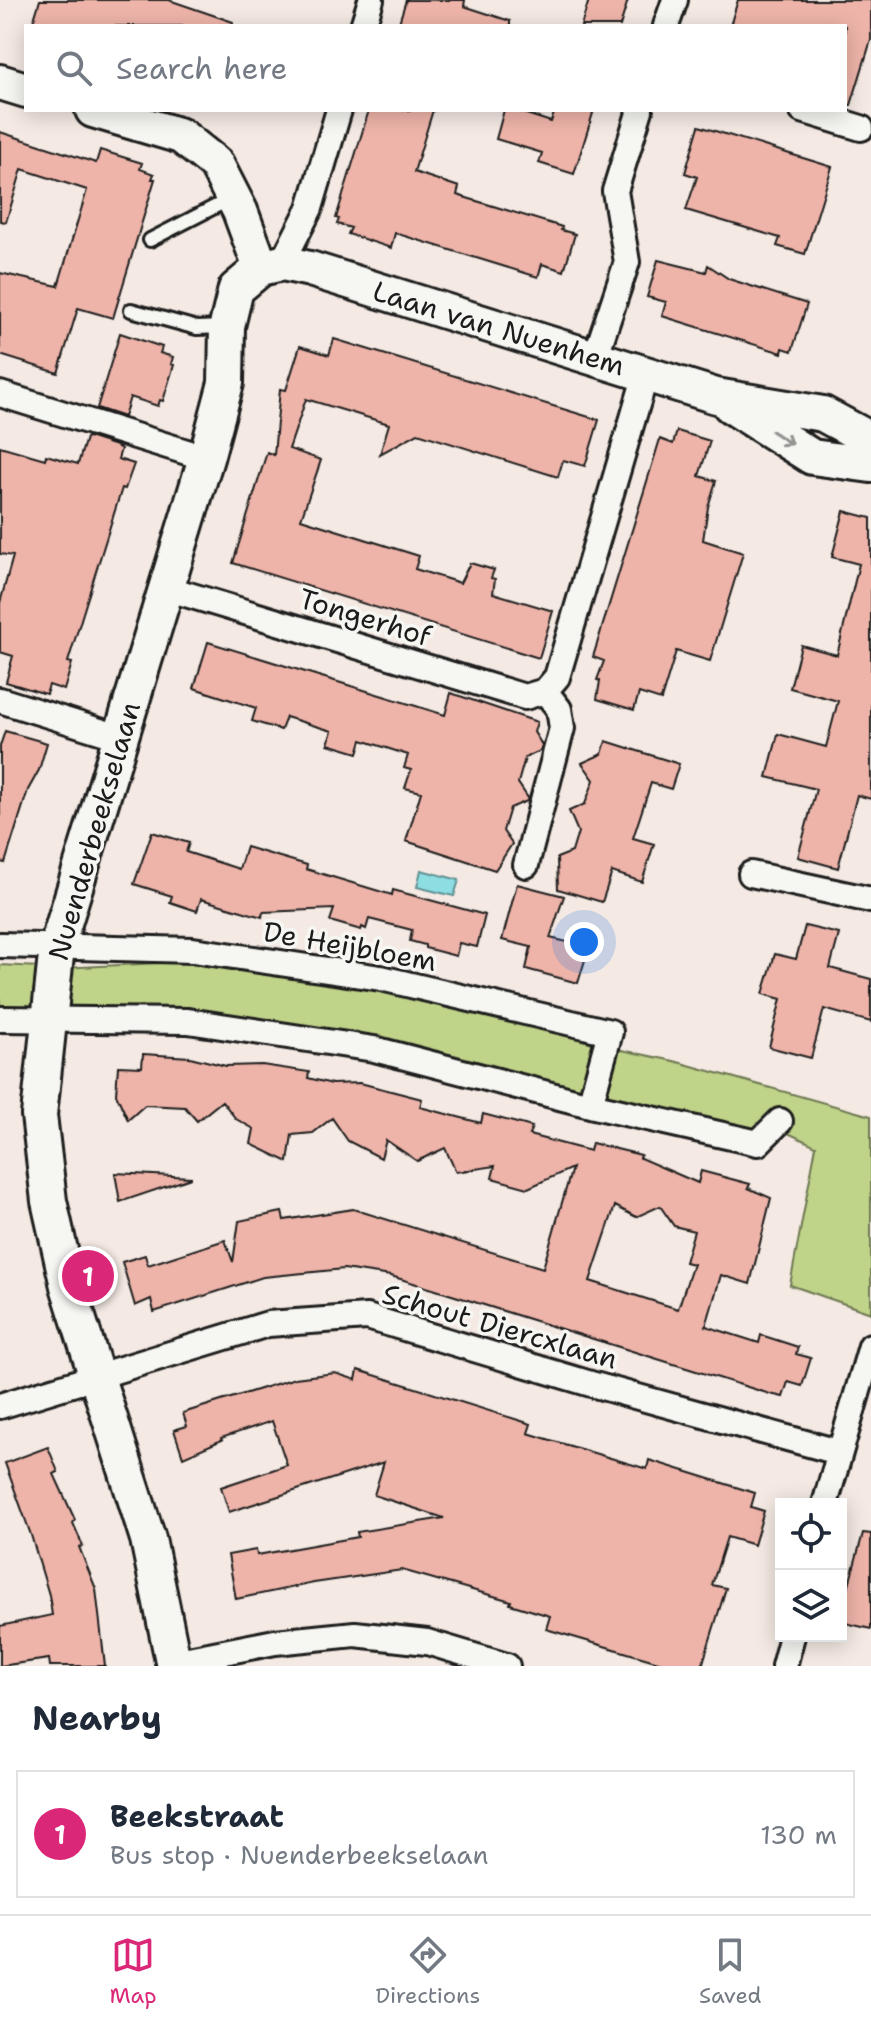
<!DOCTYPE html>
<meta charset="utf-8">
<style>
body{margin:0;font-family:"Shantell Sans",sans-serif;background:#f2f2f3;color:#1f2937}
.controls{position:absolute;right:24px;bottom:24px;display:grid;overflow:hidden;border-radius:0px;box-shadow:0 4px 20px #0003}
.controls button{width:72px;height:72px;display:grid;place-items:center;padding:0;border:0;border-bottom:2px solid #e0e1e3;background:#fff;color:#1f2937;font:40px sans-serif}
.you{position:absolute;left:584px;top:942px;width:28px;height:28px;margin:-20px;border:6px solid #fff;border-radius:50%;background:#1a73e8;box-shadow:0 0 0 12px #1a73e833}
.badge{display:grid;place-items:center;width:52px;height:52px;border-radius:50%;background:#db2777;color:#fff;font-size:26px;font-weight:700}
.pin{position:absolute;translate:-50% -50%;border:4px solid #fff;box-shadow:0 2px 8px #0006}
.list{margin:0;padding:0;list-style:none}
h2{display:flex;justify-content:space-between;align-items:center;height:104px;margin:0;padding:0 32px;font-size:34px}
h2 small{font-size:26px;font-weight:400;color:#747a83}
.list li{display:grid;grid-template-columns:52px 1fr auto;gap:24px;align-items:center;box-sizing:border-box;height:128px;margin:0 16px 16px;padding:0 16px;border:2px solid #e0e1e3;border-radius:0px}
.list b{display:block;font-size:30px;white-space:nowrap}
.list p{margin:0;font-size:26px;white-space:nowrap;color:#747a83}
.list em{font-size:26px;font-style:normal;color:#747a83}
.icon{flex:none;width:44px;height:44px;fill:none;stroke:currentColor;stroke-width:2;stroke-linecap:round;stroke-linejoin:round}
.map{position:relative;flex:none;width:871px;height:1666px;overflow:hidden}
.search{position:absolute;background:#fff;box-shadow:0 4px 20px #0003;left:24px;right:24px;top:24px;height:88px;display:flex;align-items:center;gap:20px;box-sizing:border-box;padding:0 28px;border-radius:0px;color:#747a83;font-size:30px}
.sheet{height:248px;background:#fff}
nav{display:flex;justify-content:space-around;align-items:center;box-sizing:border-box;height:112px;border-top:2px solid #e0e1e3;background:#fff;font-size:22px;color:#747a83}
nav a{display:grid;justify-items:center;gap:4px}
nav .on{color:#db2777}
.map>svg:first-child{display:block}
.green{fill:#bfd389;stroke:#6e7852;stroke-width:2}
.water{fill:#8ddee3;stroke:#609093;stroke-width:2}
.building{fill:#eeb4a9;stroke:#1c1c1c;stroke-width:2;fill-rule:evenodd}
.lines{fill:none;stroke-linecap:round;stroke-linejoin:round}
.lane-casing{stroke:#1c1c1c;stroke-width:18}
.street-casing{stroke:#1c1c1c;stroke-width:30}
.secondary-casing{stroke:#1c1c1c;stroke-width:40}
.lane{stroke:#f6f6f2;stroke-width:12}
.street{stroke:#f6f6f2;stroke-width:24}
.secondary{stroke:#f6f6f2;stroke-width:34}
.oneway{stroke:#949492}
.labels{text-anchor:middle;stroke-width:7;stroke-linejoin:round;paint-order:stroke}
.street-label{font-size:28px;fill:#1c1c1c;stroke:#f6f6f2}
</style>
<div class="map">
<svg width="871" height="1666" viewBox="0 0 871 1666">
<rect width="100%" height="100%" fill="#f4e9e3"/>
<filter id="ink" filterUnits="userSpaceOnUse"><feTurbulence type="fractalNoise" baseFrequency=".0125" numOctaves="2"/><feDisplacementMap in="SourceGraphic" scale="16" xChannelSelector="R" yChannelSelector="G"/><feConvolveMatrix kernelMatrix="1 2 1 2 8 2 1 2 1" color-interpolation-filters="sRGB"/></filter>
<g filter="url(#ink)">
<path class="green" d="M201 961 389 989 612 1048 674 1061 871 1116V1313L790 1285 816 1146 788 1133 766 1154 598 1116 382 1061 196 1032 0 1014V965L60 968Z"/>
<path class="water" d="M421 870 459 880 454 896 417 887Z"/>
<path class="building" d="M40 0H169L233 22 232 26H32Z
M406 0H465L464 6 510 21V26H398Z
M589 0H628L620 26H581Z
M738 0H871V40L851 105H845V26H730Z
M369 110H433L414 172 459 187 457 195 562 227 561 230 575 234 564 271 542 264 538 277 395 233 391 248 348 234 351 228 337 224 339 219 336 218Z
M504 110H514L551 122 555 110H594L574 174 539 163 542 153 496 139Z
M699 126 832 167 805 254 777 246 780 238 686 210 697 177 685 173Z
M0 132 96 163 100 150 142 163 140 169 154 174 152 179H155L113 318 78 308 58 373 0 355V273L58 286 87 190 22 169 6 222 0 221Z
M658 260 706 272 708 265 729 279 807 304 792 351 783 348 782 353 662 316 666 302 647 297Z
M120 333 162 347 160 353 173 357 171 364 174 365 163 401 160 400 158 406 130 397 124 417 97 408Z
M334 339 599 420 585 466 563 460 558 477 418 433 380 454 389 424 306 399 289 449 321 460 301 519 419 556 415 569 460 583 470 563 494 570 491 578 495 579 493 593 553 611 539 658 233 563 267 452 274 455 280 389 286 390 300 346 329 355Z
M677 431 710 441 699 476 716 481 708 507 703 540 743 553 710 661 676 651 661 700 639 693 634 710 597 699 600 681 597 680 604 661 593 657 660 439 673 444Z
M88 437 116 446 121 449 118 459 134 464 125 489 122 488 83 613 68 662 72 663 64 690 49 685 46 694 6 682 13 656 0 652V603L13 556 0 554V446L45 459 46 455 78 464 86 438Z
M844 511 871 518V799L857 795 838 868 798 857 816 789 767 777 778 734 826 747 838 701 790 688 801 645 837 655 859 564 832 557Z
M208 642 445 715 451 693 537 722 534 732 542 745 540 751 525 758 518 783 528 798 527 801 510 808 503 831 512 844 495 870 406 841 421 792 405 788 411 770 404 768 408 755 362 740 358 753 328 744 332 731 286 717 281 730 252 721 256 708 194 688Z
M5 731 47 743 39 770 28 790 5 863 0 862V746Z
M606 741 679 764 671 789 651 783 633 838 654 844 642 882 612 872 602 902 558 889 557 858 572 852 578 832 569 811 585 804 594 780 582 763 602 754Z
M152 832 189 843 186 852 239 869 246 847 307 865 306 869 392 895 393 890 485 915 477 947 459 943 456 956 425 948V945L410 941 412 930 369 919 366 929 362 927 361 930 330 921 334 909 263 912 262 917 201 899 197 911 170 902 172 896 134 884Z
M517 884 564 896 550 938 589 947 578 983 526 969 531 947 502 940Z
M805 926 839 934 830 968 871 979V1022L824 1009 811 1058 769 1047 781 999 763 994 775 954 796 959Z
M143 1054 190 1057 226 1066 262 1065 309 1072 308 1078 332 1084 360 1083 422 1099 420 1107 481 1123 483 1114 532 1127 529 1135 590 1151 592 1143 641 1155 640 1158 698 1183 701 1171 750 1184 748 1188 771 1198 750 1284 721 1275 706 1326 759 1343 761 1335 798 1347 796 1354 811 1358 802 1386 788 1382 783 1397 770 1394 391 1276 344 1269 263 1277 154 1312 151 1299 135 1306 122 1262 145 1255 148 1265 225 1240 233 1262 239 1221 282 1212 284 1220 353 1209 543 1268 572 1168 528 1188 492 1178 495 1166 456 1172 445 1148 417 1161 386 1140 381 1158 348 1141 332 1118 313 1133 292 1135 288 1162 251 1144 254 1129 236 1119 222 1101 197 1121 185 1107 145 1105 128 1120 116 1094 118 1066 142 1067ZM615 1206 636 1217 660 1206 674 1226 694 1231 685 1262 693 1264 678 1309 590 1281Z
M115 1173 191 1177V1178L120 1202Z
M358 1370 531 1424 528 1433 554 1441 647 1469 649 1460 755 1493 751 1507 764 1511 754 1545 727 1537 712 1585 726 1588 702 1666H672L546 1629 550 1616 510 1604 511 1601 402 1570 314 1583 236 1599 228 1555 256 1550 257 1555 358 1537 357 1532 444 1518 374 1495 384 1462 229 1512 221 1487 287 1465 272 1421 221 1438 222 1440 183 1457 174 1430 187 1426 183 1413 295 1378 335 1373 356 1380Z
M48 1447 58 1472 54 1474 75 1520 73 1523 83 1546 79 1547 96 1589 105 1666H50L49 1659 0 1666V1626L52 1615 49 1595 31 1535 5 1463Z
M863 1533 871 1534V1629L841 1622V1596L847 1592Z"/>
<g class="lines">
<defs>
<path id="lane" d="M150 240 230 199
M131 310 197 328 223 327"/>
<path id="street" d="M363 26 371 0
M666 26 675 0
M802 110 861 128
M282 263 310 208 339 110
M595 358 627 262 615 191 640 110
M0 394 206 458
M166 588 525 697 545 691 559 709 562 728 526 865
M545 691 557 677 646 374
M0 700 119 737
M751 874 871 900
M0 945 193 950 381 978 610 1032 590 1105
M0 1019 188 1021 374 1049 590 1105 758 1143 780 1121
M0 1406 268 1324 367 1317 591 1384 838 1452
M825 1504 871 1346
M173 1662 275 1642 355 1634 427 1642 507 1666
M784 1666 792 1636"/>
<path id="secondary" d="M0 82 26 90
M93 110 181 136 216 164 240 211 261 268
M730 405 812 457 871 465
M174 1666 148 1539 68 1286 49 1201 39 1115 57 946 206 458 226 383 227 326 236 289 261 268 282 263 310 269 716 396 823 414 871 440"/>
</defs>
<use href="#lane" class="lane-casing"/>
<use href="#street" class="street-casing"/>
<use href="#secondary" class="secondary-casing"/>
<use href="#lane" class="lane"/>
<use href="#street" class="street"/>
<use href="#secondary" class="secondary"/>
</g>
<defs><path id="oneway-shaft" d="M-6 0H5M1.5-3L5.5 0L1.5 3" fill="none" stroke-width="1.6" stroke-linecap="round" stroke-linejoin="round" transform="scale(2)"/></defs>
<use class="oneway" href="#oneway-shaft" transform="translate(782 438) rotate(33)"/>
</g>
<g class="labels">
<g class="street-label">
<text transform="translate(499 328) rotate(17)" y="10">Laan van Nuenhem</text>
<text transform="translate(365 617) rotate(17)" y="10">Tongerhof</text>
<text transform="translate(94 831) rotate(-74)" y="10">Nuenderbeekselaan</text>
<text transform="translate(350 946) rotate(10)" y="10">De Heijbloem</text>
<text transform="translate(500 1326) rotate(16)" y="10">Schout Diercxlaan</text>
</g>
</g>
</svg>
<div class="controls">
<button><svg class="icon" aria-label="locate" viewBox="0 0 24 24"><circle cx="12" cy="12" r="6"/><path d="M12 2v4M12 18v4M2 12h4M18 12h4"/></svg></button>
<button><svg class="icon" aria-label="layers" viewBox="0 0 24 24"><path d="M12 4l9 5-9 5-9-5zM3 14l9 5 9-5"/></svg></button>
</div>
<div class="you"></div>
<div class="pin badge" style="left:88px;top:1276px">1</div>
<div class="search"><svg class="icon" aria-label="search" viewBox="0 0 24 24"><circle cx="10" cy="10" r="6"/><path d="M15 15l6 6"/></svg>Search here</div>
</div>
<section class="sheet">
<h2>Nearby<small></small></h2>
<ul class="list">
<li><span class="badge">1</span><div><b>Beekstraat</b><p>Bus stop · Nuenderbeekselaan</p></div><em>130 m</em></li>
</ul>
</section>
<nav>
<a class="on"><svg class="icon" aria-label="map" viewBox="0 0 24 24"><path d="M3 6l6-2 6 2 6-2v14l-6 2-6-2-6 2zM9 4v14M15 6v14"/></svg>Map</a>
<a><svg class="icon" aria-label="directions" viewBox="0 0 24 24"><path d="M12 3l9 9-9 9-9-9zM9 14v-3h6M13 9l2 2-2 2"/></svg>Directions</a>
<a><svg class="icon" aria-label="saved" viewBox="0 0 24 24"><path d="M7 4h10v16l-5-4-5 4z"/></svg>Saved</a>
</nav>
